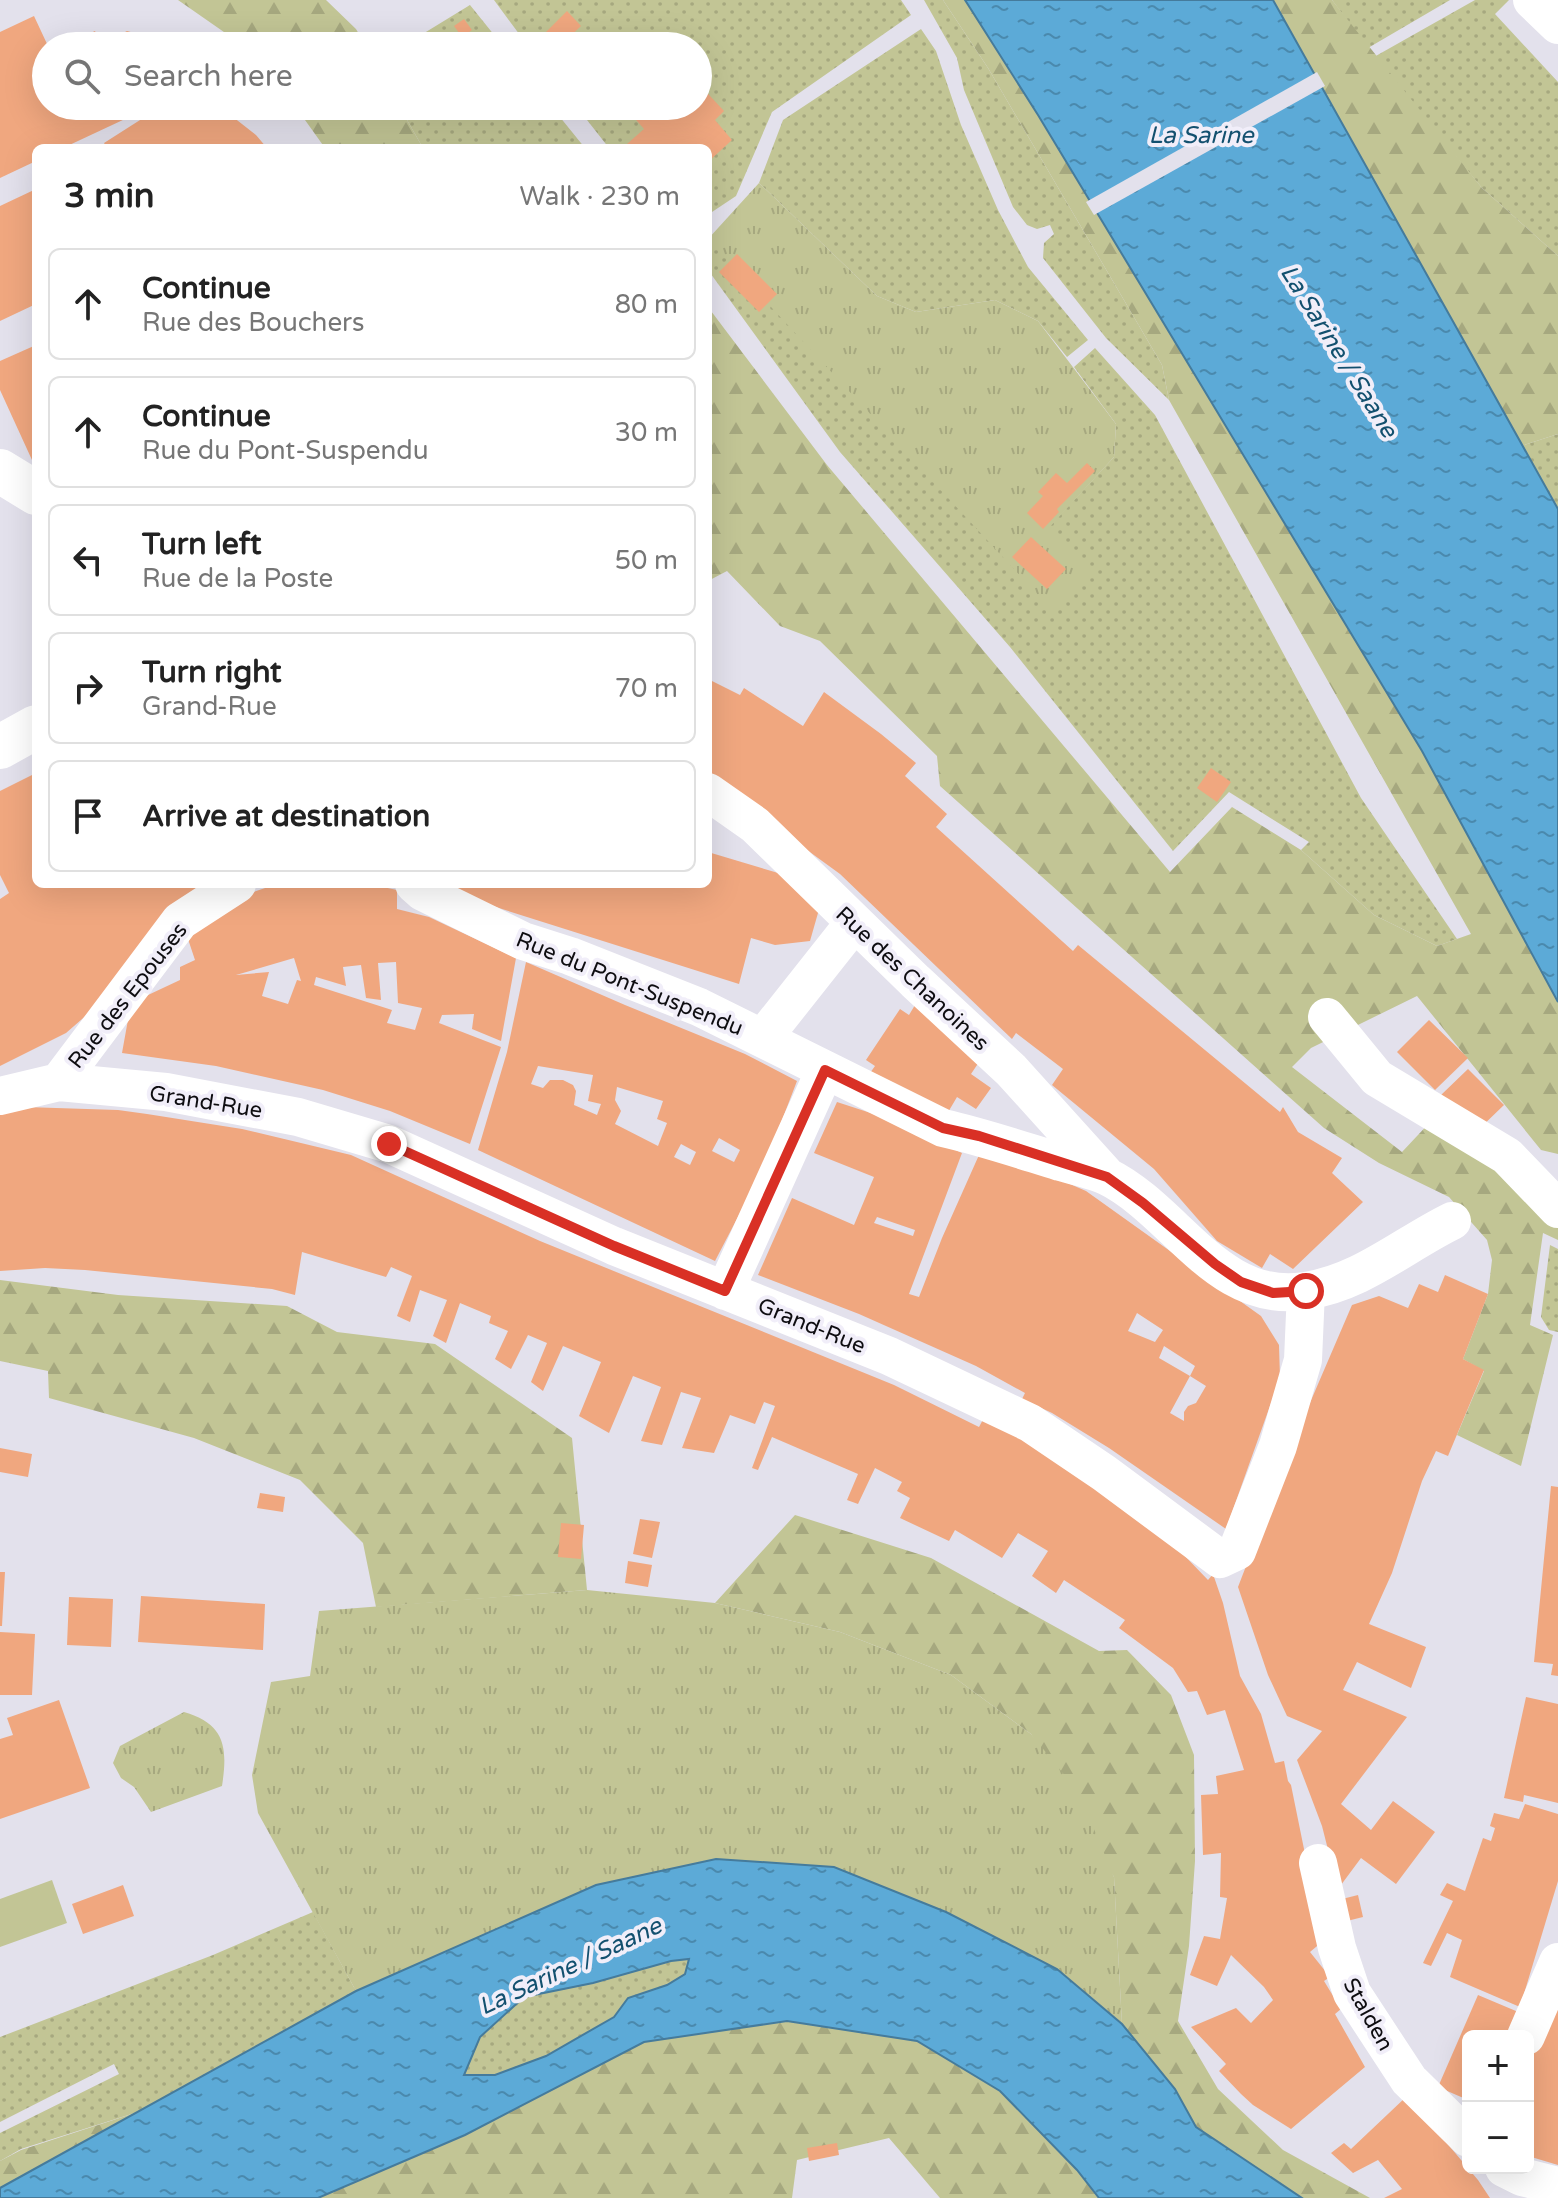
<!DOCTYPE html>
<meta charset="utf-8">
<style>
body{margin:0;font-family:"Varela Round",sans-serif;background:#f2f2f2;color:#222}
.controls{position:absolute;right:24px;bottom:24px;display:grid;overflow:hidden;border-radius:12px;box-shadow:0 8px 32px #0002}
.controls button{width:72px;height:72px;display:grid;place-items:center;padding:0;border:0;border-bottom:2px solid #e0e0e0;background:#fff;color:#222;font:40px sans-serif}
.stop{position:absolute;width:24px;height:24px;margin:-18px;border:6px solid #d93025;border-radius:50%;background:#fff}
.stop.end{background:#d93025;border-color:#fff;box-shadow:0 2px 8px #0008}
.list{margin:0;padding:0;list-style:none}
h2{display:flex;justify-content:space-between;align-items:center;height:104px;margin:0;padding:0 32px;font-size:34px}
h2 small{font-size:26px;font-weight:400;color:#767676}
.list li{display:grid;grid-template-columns:52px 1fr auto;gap:24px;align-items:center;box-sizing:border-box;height:112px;margin:0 16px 16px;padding:0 16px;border:2px solid #e0e0e0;border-radius:12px}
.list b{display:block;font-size:30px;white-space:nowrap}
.list p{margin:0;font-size:26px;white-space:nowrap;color:#767676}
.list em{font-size:26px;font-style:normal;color:#767676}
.icon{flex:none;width:44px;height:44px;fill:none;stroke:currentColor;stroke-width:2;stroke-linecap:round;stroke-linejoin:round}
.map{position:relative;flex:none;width:1558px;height:2198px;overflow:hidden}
.search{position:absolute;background:#fff;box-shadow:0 8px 32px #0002;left:32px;top:32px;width:680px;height:88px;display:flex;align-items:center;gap:20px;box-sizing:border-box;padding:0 28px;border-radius:44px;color:#767676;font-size:30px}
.panel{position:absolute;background:#fff;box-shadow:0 8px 32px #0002;left:32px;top:144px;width:680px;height:744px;border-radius:12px}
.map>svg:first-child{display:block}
.grass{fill:url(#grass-dots)}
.forest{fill:url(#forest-firs)}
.park{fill:url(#park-tufts)}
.pitch{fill:#c2c595}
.water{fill:url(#water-ripples);stroke:#457b9c;stroke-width:2;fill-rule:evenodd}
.pier{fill:#e3e1ec}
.building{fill:#f0a77f;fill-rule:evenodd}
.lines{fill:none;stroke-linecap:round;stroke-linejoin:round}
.minor{stroke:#fff;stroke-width:38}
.major{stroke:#fff;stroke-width:44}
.route{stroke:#d93025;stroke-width:10}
.labels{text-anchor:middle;stroke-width:8;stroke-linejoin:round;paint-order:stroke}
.street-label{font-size:22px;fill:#0e0d11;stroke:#f1eef9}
.water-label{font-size:24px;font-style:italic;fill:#13506f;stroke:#f1eef9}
</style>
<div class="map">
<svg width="1558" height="2198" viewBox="0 0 1558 2198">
<defs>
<pattern id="grass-dots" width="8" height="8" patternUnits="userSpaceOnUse" patternTransform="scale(2)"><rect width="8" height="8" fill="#c2c595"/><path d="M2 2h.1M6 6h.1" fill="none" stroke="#a6a87f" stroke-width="1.8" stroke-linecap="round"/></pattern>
<pattern id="forest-firs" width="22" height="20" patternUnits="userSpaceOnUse" patternTransform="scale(2)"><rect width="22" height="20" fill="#c2c595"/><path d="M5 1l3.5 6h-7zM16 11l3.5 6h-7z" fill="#a6a87f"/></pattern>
<pattern id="park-tufts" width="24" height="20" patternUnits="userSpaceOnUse" patternTransform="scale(2)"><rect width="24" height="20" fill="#c2c595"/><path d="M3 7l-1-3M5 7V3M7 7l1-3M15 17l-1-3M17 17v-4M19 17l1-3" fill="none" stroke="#a6a87f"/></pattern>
<pattern id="water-ripples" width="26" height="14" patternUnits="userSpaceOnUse" patternTransform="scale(2)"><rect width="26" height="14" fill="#5caad7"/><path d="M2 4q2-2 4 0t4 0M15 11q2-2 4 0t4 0" fill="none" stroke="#4a89ad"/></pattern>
</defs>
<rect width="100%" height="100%" fill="#e3e1ec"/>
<path class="grass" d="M494 0H901L911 15 772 112 736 196 712 212 708 211V148H609L576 106H698V46H528Z
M924 0H943L988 68 1162 365 1169 400 1106 338 1043 258 1044 243 1054 234 1050 225 1037 229 1027 225 1013 207 964 90 957 58Z
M1332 0H1450L1368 48Z
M1475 0H1509L1495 14 1558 82V256L1482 188 1374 57Z
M470 5 503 46H403Z
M921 29 936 51 961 125 998 210 1028 267 1088 340 1067 357 1038 321 995 300 916 312 877 296 759 183 783 120Z
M399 106H551L585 148H423Z
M708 239 1046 530 1114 457 1116 424 1074 367 1095 348 1155 415 1361 798 1457 939 1437 946 1374 915 1301 850 1309 842 1229 792 1173 851 1010 647 840 452 708 270Z
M1558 434V509L1521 446Z
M1550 1245 1558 1249V1332L1549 1330 1541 1317Z
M313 1912 356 1991 141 2111 21 2149 0 2161V2133L119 2074 114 2064 0 2122V2037L213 1955Z
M689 1959 686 1974 667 1985 628 1998 614 2017 546 2056 495 2075H464L480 2037 524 1997 593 1983 671 1961Z"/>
<path class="forest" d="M178 0H326L356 29 366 46H244Z
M943 0H965L1038 115 1422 751 1558 1002V1154L1541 1150 1417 996 1311 1048 1292 1067 1402 1152 1433 1119 1502 1167 1558 1225V1240L1543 1233 1530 1325 1553 1335 1521 1466 1457 1435 1484 1371 1463 1359 1488 1294 1492 1260 1487 1240 1449 1197 1379 1163 1324 1128 940 786 937 756 820 641 780 626 727 571 708 581V307L827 465 1170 872 1232 807 1301 850 1374 915 1437 946 1471 934 1169 400 1162 365 988 68Z
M1273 0H1332L1482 188 1558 256V434L1521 446Z
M295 106H399L423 148H325Z
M0 1280 118 1295 287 1306 337 1332 435 1344 572 1438 587 1590 376 1607 363 1543 300 1480 194 1438 49 1398 48 1371 0 1361Z
M795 1515 931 1558 1099 1651 1127 1650 1171 1695 1194 1755 1195 1861 1189 1946 1178 2021 1218 2089 1283 2150 1370 2198H1302L1196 2127 1175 2089 1122 2024 1114 1877 1031 1734 951 1675 840 1632 715 1603Z
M787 2021 917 2041 1000 2091 1077 2170 1099 2198H940L889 2138 797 2160 792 2198H318L465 2135 644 2042Z
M141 2111 0 2188V2161L21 2150Z"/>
<path class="park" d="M759 183 877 296 916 312 995 300 1038 321 1116 424 1114 457 1047 530 1090 572 1051 609 708 239Z
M587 1590 715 1603 840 1632 951 1675 1031 1734 1079 1793 1114 1877 1122 2024 1057 1969 946 1912 834 1867 596 1885 356 1991 258 1813 252 1775 271 1682 310 1676 319 1611Z
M184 1712C225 1724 228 1747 222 1786L151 1812 134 1787 121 1778 113 1763 120 1746Z"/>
<path class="pitch" d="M52 1880 67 1923 0 1947V1899Z"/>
<path class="water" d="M965 0H1273L1558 509V1002L1422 751 1038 115Z
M716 1859 834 1867 946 1912 1057 1969 1122 2024 1175 2089 1196 2127 1302 2198H1099L1077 2170 1000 2091 917 2041 787 2021 644 2042 465 2135 318 2198H0V2188L356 1991 596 1885ZM689 1959 685 1974 667 1985 628 1998 614 2017 546 2056 495 2075H464L480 2037 524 1997 593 1983 671 1961Z"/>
<path class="pier" d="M1317 72 1325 86 1094 215 1086 202Z"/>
<path class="building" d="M567 11 581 26 560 46H549L541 37Z
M34 16 48 46 46 106H119L125 119 63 148H36V161L0 178V32Z
M464 19 472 30 462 37 454 26Z
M95 31 101 44 127 31 156 39 159 46H62Z
M698 83 724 111 715 120 732 140 708 162V148H630L627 144 644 129 624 106H698Z
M162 106H219L256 135 267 148H107L104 143Z
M36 189V304L0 321V206Z
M737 254 777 294 759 312 719 272Z
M36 345V458L32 460 0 390V361Z
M1087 463 1095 471 1057 509 1059 512 1043 529 1027 513 1043 496 1038 492 1056 473 1067 483Z
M1031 537 1066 569 1047 589 1012 557Z
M708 679 740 695 744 688 803 726 824 692 881 734 916 763 905 776 947 814 936 827 1073 951 1078 945 1280 1112 1283 1107 1298 1132 1342 1158 1332 1173 1363 1202 1293 1269 1270 1254 1262 1268 1217 1241 1154 1169 1052 1085 1063 1069 1016 1033 1012 1039 840 874 708 778Z
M1211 768 1231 782 1217 802 1197 788Z
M36 773V884H217L97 1006 66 1033 0 1066V899L9 893 0 875V791Z
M708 852 795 878 820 906 810 941 775 945 751 938 739 984 445 891 438 884H708Z
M277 884H369L397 890V909L429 917 516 958 501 1041 472 1029 474 1014 442 1015 439 1023 501 1047 470 1144 390 1111 323 1090 216 1066 122 1053 131 1003 180 980V967L195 960 184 927 233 899ZM294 958 301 981 297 980 288 1004 262 996 269 972 236 975ZM396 962 398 1003 422 1008 415 1030 387 1023 392 1010 314 985 316 977 346 986 343 967 361 965 366 998 381 1000 378 963Z
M526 962 625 1005 745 1054 797 1081 764 1167 715 1261 478 1150 507 1052ZM538 1066 593 1075 588 1101 601 1104 597 1115 574 1105 576 1091 573 1085 563 1080H550L543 1088 531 1084ZM617 1087 663 1101 657 1119 667 1123 658 1146 615 1124 621 1111 615 1100ZM719 1138 740 1150 734 1162 712 1151ZM681 1144 696 1152 690 1165 674 1157Z
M915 1005 981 1059 971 1074 991 1088 976 1109 957 1097 947 1114 870 1073 875 1066 866 1060 900 1009 909 1015Z
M1429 1020 1468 1058 1435 1090 1397 1052Z
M1468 1069 1504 1105 1476 1132 1441 1095Z
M837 1102 886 1118 962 1153 909 1294 919 1297 942 1238 979 1155 1063 1181 1086 1191 1261 1316 1279 1345 1280 1378 1226 1529 1109 1448 1052 1413 1022 1399 1025 1393 976 1366 859 1314 758 1275 792 1198 854 1225 874 1177 814 1153ZM877 1217 915 1230 913 1236 874 1223ZM1137 1313 1163 1330 1155 1342 1128 1331ZM1164 1346 1195 1366 1190 1376 1206 1386 1196 1403 1188 1406 1184 1412V1421L1170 1413 1190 1376 1159 1358Z
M25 1107 118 1110 147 1114 242 1129 351 1155 540 1241 894 1385 979 1427 986 1414 1098 1489 1181 1552 1208 1580 1213 1574 1223 1603 1240 1676 1261 1714 1275 1763 1284 1761 1288 1781 1291 1785 1304 1849 1306 1894 1323 1941 1310 1952 1330 1977 1324 1981 1341 2009 1335 2014 1365 2067 1291 2129 1253 2105 1241 2094 1219 2071 1226 2064 1191 2027 1236 2008 1251 2023 1273 2000 1264 1987 1231 1955 1217 1986 1190 1975 1204 1936 1220 1939 1227 1898 1220 1897 1221 1853 1203 1855 1201 1795 1218 1794 1216 1776 1244 1770 1225 1710 1207 1715 1197 1691 1188 1692 1173 1668 1119 1628 1125 1620 1064 1580 1056 1593 1032 1576 1048 1551 1018 1533 1002 1558 955 1530 949 1541 900 1518 910 1498 897 1491 902 1482 875 1468 858 1504 847 1500 858 1474 772 1437 758 1470 752 1468 775 1406 764 1402 755 1424 730 1415 714 1453 682 1448 701 1398 681 1392 662 1445 651 1443 641 1441 661 1387 633 1376 609 1433 579 1416 601 1362 563 1346 543 1391 531 1382 547 1343 528 1335 511 1369 495 1359 508 1331 489 1323 491 1316 460 1303 446 1343 433 1336 447 1300 420 1290 410 1322 397 1316 412 1276 391 1267 386 1277 302 1252 295 1295 272 1289 85 1270 45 1268 0 1271V1108Z
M1445 1275 1488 1294 1463 1359 1484 1370 1448 1456 1436 1451 1422 1481 1392 1573 1369 1624 1426 1647 1411 1688 1357 1662 1343 1690 1407 1717 1341 1804 1371 1830 1393 1801 1435 1832 1396 1884 1361 1858 1338 1889 1322 1826 1297 1760 1322 1731 1287 1716 1268 1675 1238 1587 1300 1426 1352 1305 1379 1296 1408 1308 1419 1284 1438 1292Z
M0 1448 32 1454 28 1477 0 1472Z
M1551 1486 1558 1487V1676L1551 1675 1553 1664 1534 1662Z
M260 1493 285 1497 283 1512 257 1508Z
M640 1519 660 1522 652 1558 633 1554Z
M561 1523 584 1525 581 1559 558 1557Z
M628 1561 652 1565 648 1587 625 1583Z
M0 1572H5L2 1626H0Z
M141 1596 265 1604 263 1650 138 1642Z
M69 1597 113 1599 111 1647 67 1645Z
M0 1632 35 1634 32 1695H0Z
M1526 1697 1558 1704V1803L1524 1795 1523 1802 1504 1798Z
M59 1700 90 1788 0 1819V1739L13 1735 7 1718Z
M1525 1804 1558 1814V1881L1520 2007 1450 1977 1462 1940 1447 1933 1431 1966 1423 1963 1453 1901 1440 1895 1447 1883 1465 1891 1483 1838 1491 1841 1495 1828 1490 1826 1494 1813 1519 1819Z
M123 1885 134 1916 83 1934 72 1904Z
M1358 1895 1363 1917 1347 1921 1342 1899Z
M1558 1990V2165L1528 2156V2058Z
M1478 1995 1530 2017 1522 2036H1468V2100L1438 2087Z
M1407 2096 1478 2180 1490 2198H1384L1402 2189 1378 2160 1353 2173 1331 2153 1344 2143 1351 2149Z
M837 2143 839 2155 809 2161 807 2148Z"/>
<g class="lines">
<path class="minor" d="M1532 0 1558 25
M708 792 755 825 915 981 1011 1070 1105 1174
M414 884 423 892 523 941 570 956 699 1007 943 1128C983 1137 1021 1150 1060 1162 1075 1166 1092 1170 1106 1176 1176 1210 1217 1305 1305 1291 1361 1283 1403 1245 1452 1221
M1327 1017 1377 1078 1507 1156 1558 1209
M763 1038 854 923
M59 1082 180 921 237 884
M0 1096 59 1082 166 1092 298 1117 389 1144 614 1246 889 1356 1030 1423 1104 1473 1220 1559 1237 1551 1278 1446 1303 1360 1306 1291
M725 1291 825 1070
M1318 1863 1337 1948 1352 1993 1409 2080 1468 2138
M1526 2036 1558 1962
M1504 2168 1522 2177 1558 2186"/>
<path class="major" d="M0 471 36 493
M0 747 36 727"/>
</g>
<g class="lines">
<path class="route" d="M389 1144 614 1246 725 1291 825 1070 943 1128 979 1136 1107 1177 1143 1203 1215 1264 1241 1282 1273 1293 1306 1291"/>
</g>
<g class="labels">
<g class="street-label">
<text transform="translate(913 978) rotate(43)" y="8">Rue des Chanoines</text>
<text transform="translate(630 983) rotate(22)" y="8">Rue du Pont-Suspendu</text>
<text transform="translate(127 995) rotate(-52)" y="8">Rue des Epouses</text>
<text transform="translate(206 1101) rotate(9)" y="8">Grand-Rue</text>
<text transform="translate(812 1325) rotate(22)" y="8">Grand-Rue</text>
<text transform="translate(1369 2014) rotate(61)" y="8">Stalden</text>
</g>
<g class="water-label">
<text x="1201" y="143">La Sarine</text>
<text transform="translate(1339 351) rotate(58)" y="8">La Sarine / Saane</text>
<text transform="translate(570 1966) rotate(-25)" y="8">La Sarine / Saane</text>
</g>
</g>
</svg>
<div class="controls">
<button>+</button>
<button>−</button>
</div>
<div class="stop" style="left:1306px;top:1291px"></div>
<div class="stop end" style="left:389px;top:1144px"></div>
<div class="search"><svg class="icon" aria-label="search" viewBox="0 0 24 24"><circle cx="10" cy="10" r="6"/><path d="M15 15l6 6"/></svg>Search here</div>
<section class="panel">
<h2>3 min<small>Walk · 230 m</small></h2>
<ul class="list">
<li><svg class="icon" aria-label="ahead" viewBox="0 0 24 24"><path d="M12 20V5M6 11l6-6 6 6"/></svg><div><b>Continue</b><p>Rue des Bouchers</p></div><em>80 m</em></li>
<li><svg class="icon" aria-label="ahead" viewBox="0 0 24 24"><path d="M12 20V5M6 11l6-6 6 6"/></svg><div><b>Continue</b><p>Rue du Pont-Suspendu</p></div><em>30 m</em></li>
<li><svg class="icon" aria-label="left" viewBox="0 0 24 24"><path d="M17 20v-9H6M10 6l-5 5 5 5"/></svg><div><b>Turn left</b><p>Rue de la Poste</p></div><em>50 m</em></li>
<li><svg class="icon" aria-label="right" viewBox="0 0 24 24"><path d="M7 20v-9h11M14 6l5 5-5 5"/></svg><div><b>Turn right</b><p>Grand-Rue</p></div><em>70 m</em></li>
<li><svg class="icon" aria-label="arrive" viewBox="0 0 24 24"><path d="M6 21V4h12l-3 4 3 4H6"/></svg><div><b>Arrive at destination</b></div></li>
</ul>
</section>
</div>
